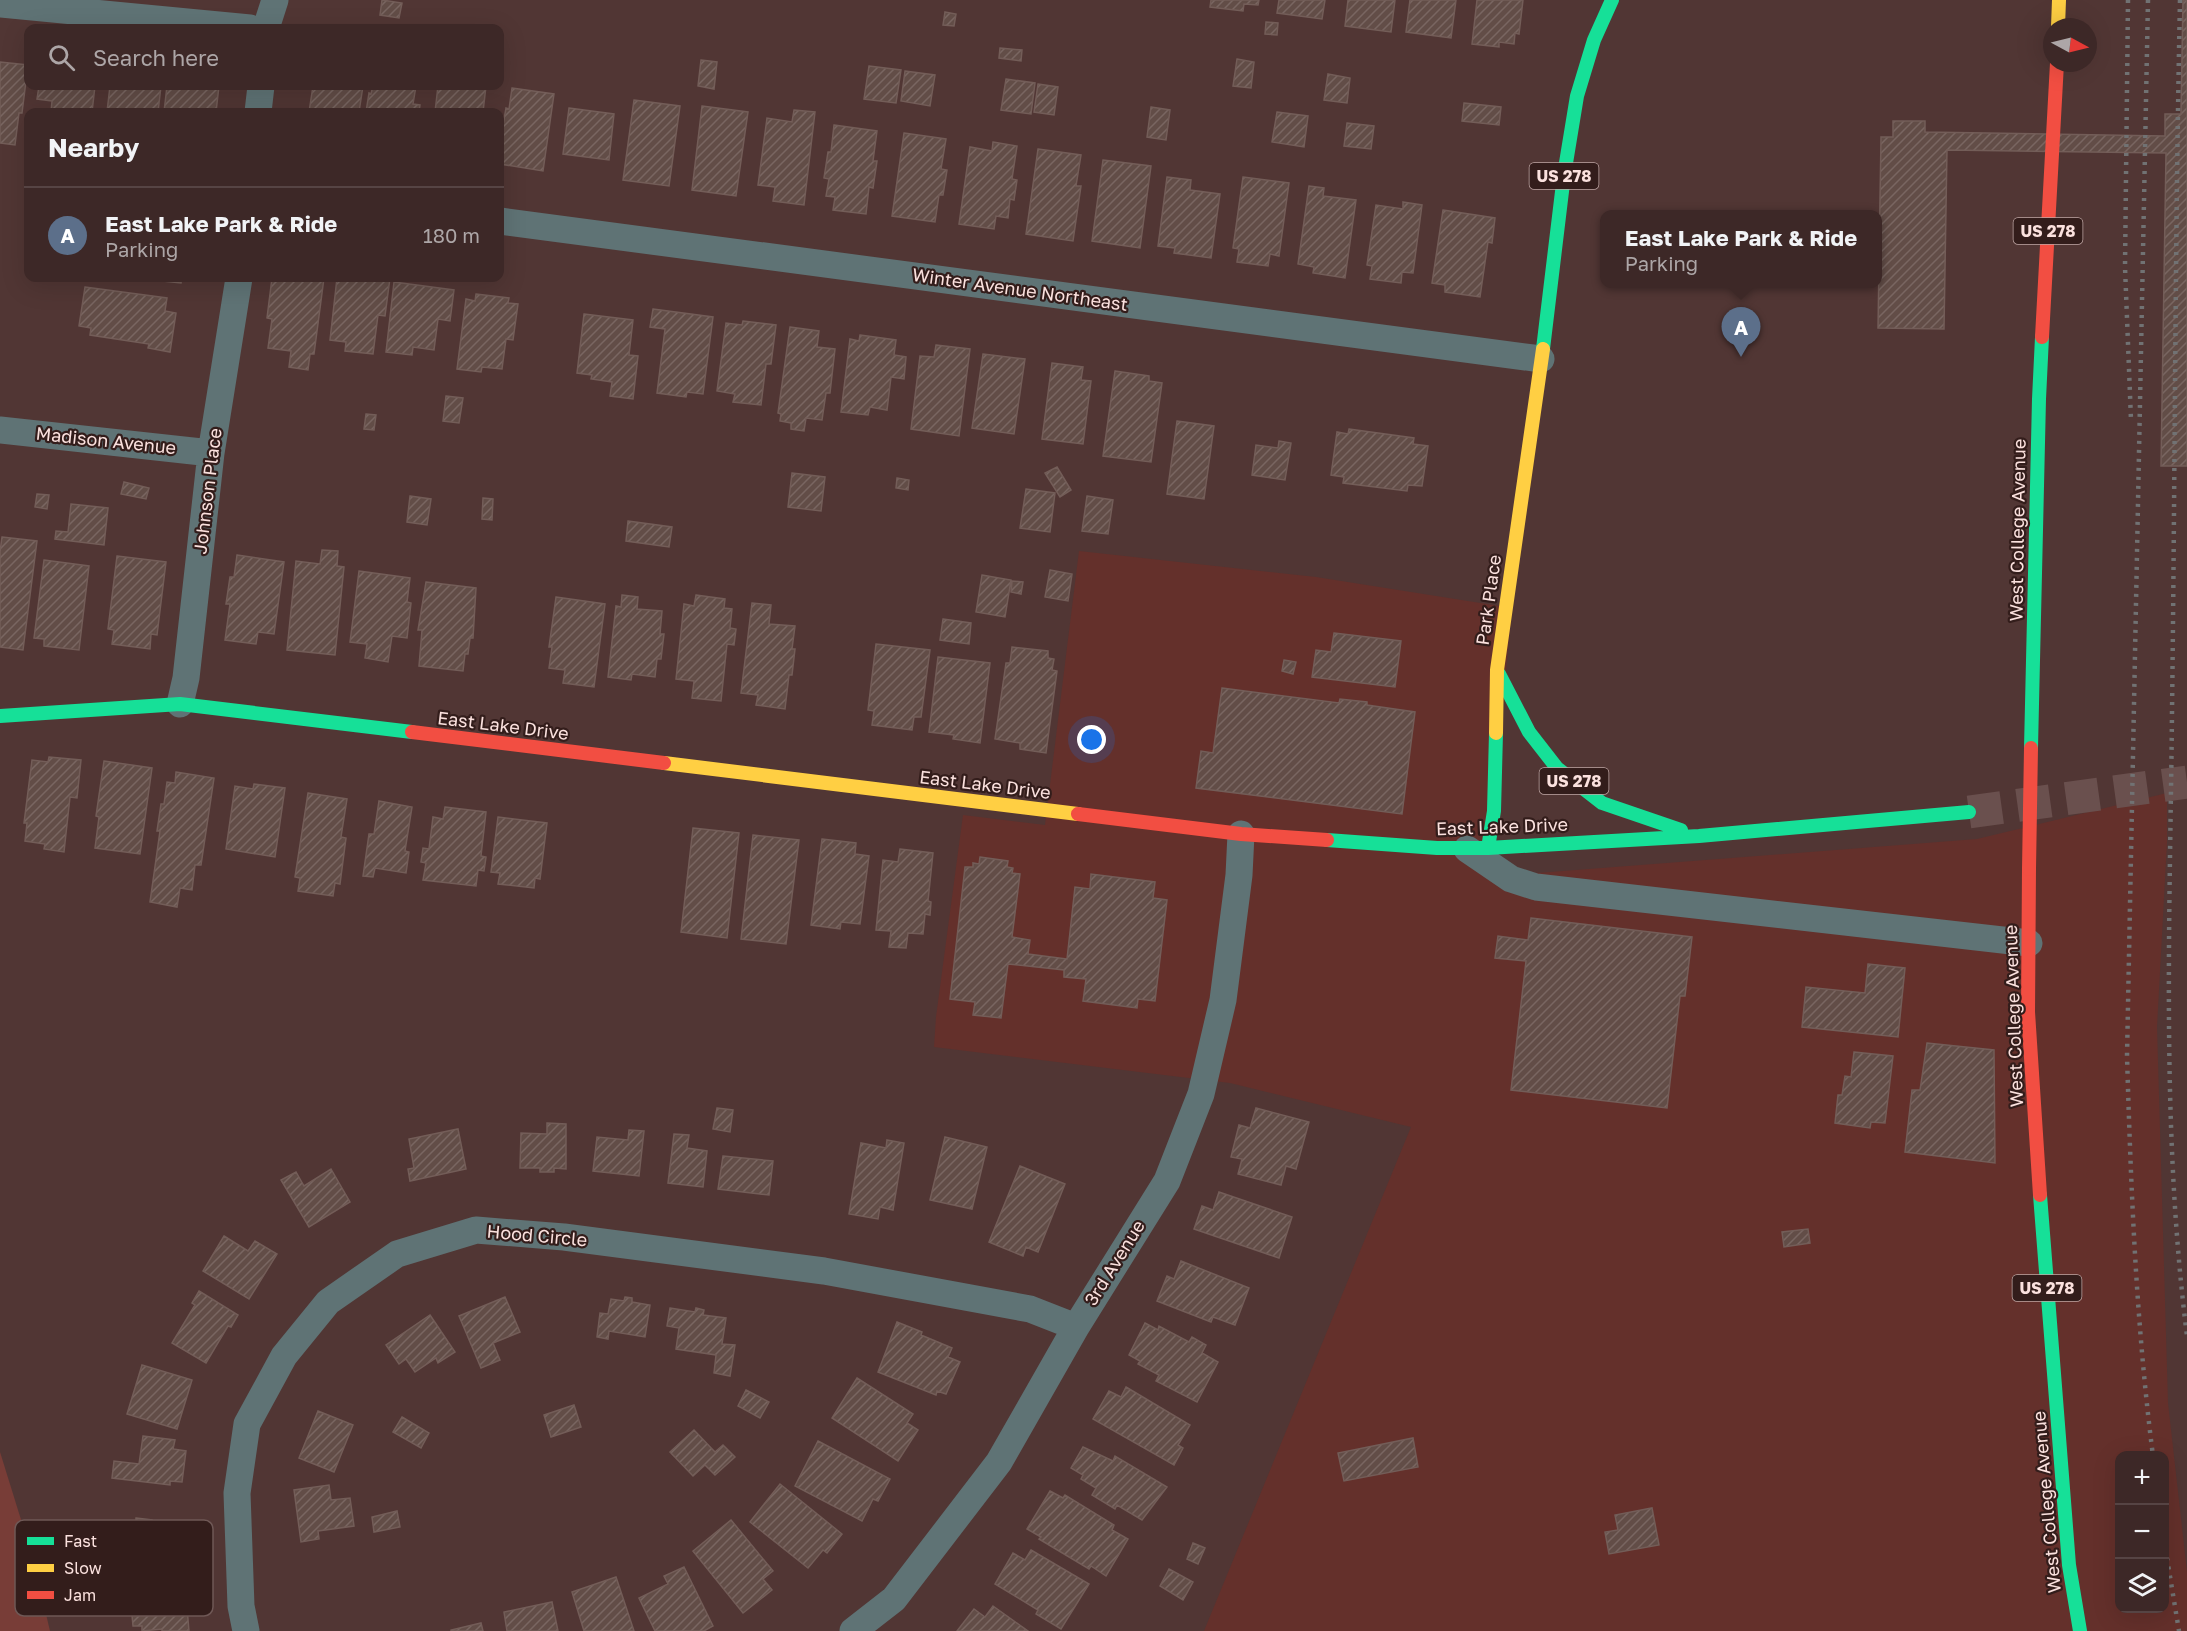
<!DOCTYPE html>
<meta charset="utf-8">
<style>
body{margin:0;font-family:"Golos Text",sans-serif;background:#44302f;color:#f1f3f6}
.controls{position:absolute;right:18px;bottom:18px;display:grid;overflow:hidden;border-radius:12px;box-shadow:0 6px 24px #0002}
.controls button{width:54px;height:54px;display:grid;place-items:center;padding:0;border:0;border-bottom:2px solid #564444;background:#3d2827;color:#f1f3f6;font:30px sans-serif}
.compass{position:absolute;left:2043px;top:18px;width:54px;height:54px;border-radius:50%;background:#3d2827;box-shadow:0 6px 24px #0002;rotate:97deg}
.you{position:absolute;left:1092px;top:740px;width:21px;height:21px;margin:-15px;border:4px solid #fff;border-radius:50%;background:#1a73e8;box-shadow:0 0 0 9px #1a73e833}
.badge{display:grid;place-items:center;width:39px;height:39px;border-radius:50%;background:#c0a5a2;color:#fff;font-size:20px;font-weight:700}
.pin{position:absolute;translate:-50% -50px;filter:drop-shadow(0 2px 3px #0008)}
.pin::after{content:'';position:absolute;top:32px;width:21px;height:18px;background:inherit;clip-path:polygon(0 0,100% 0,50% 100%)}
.popup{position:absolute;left:1600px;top:210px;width:282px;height:78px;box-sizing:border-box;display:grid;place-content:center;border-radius:12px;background:#3d2827;filter:drop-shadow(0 2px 4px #0005);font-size:20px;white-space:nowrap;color:#ada6a7}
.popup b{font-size:22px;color:#f1f3f6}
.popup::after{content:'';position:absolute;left:50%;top:100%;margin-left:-12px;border:12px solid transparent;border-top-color:#3d2827}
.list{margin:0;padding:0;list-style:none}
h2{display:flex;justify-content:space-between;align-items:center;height:78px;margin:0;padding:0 24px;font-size:26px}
h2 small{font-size:20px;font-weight:400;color:#ada6a7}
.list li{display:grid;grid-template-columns:39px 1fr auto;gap:18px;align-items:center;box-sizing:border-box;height:96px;padding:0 24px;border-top:2px solid #564444}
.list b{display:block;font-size:22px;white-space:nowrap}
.list p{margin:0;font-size:20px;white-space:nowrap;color:#ada6a7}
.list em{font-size:20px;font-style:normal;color:#ada6a7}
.icon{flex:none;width:33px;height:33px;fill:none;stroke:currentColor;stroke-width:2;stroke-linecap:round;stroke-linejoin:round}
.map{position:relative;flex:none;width:2187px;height:1631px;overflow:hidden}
.search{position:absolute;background:#3d2827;box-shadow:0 6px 24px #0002;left:24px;top:24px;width:480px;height:66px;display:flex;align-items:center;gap:15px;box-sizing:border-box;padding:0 21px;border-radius:12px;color:#ada6a7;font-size:22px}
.panel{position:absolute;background:#3d2827;box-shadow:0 6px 24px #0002;left:24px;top:108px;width:480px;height:174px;border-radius:12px}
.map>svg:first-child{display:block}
.built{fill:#64302b;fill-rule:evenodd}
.green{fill:#783d37}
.building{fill:url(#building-hatch);stroke:#735d58;stroke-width:1.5}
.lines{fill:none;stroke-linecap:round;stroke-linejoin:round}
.primary-tunnel{stroke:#6a504e;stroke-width:33;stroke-dasharray:33 16;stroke-linecap:butt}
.street{stroke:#5f7375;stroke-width:27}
.fast{stroke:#16e098;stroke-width:14}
.slow{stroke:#ffcf43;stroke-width:14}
.jam{stroke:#f24e42;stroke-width:14}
.rail{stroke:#717273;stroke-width:4.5;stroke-dasharray:3 6;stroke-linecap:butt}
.jam-bridge{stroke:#f24e42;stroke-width:14}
.labels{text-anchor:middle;stroke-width:4.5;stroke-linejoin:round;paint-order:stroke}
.shield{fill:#331d1b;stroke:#bfa6a4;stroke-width:1.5}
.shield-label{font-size:16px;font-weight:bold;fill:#fbe1de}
.street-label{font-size:18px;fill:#fbe1de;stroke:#331d1b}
.key{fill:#331d1b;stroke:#6f5856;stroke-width:1.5}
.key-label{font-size:16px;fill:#fbe1de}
</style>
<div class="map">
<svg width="2187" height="1631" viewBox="0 0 2187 1631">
<defs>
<pattern id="building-hatch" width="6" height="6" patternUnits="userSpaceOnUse" patternTransform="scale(1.5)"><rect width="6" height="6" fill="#624d47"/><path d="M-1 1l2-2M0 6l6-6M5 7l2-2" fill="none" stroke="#796661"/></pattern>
</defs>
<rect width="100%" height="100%" fill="#513634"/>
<path class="built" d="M1079 551 1316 577 1512 608 1486 877 1977 839 2167 793V842L2157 1027 2168 1403 2187 1572V1631H1204L1411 1127 1230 1083 934 1047 936 1017 963 815 1045 825ZM2120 1456H2164V1608H2120Z"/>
<path class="green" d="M0 1452 32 1555 50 1631H0Z"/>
<path class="building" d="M382 0 402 3 399 18 380 15Z
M1211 0H1259L1258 5 1244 4 1243 11 1210 7Z
M1279 0H1325L1322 19 1277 13Z
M1348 0H1395L1391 32 1345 26Z
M1410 0H1456L1451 38 1406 32Z
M1477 0H1523L1519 34 1515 33 1514 44 1499 42V47L1472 44Z
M2183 0H2187V466H2161L2166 153 1947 150 1944 329 1878 328 1881 137H1893V121H1925V132L2165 136V114H2181Z
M945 12 956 14 954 26 943 25Z
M1266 22 1278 23 1277 35 1265 34Z
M1000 48 1022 50 1021 61 999 58Z
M1237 59 1254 62 1251 88 1233 86Z
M701 60 717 62 714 89 698 86Z
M0 62 28 65 22 113H19L15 145 0 143Z
M869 66 901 70 896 103 864 99Z
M905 71 935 75 930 106 901 101Z
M1328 74 1350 78 1347 103 1324 100Z
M1006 79 1035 83 1031 114 1001 110Z
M1038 84 1058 87 1054 115 1034 112Z
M39 86H95L92 112H51L52 101 37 99Z
M110 86 134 87V86H161L158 112H107Z
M167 86H219L216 112H164Z
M313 86H363L359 112H309Z
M373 86H416L413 104 420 105 419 112H366L369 93 371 94Z
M438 86H486L483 112H435Z
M512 88 554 94 543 171 500 164V125H503L506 108 509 109Z
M634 100 680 106 669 186 623 180Z
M1464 103 1501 107 1499 125 1462 121Z
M702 106 748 112 736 196 692 190Z
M1151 107 1170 110 1166 140 1147 137Z
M569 108 614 114 609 160 563 154Z
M794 110 815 112 804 205 773 201 775 187 758 185 767 118 792 122Z
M1277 112 1308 116 1304 147 1272 142Z
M1347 123 1374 126 1371 149 1344 146Z
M834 125 877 131 873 161H877L873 188 869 187 866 214 833 210 835 197 826 196 829 179 824 178 828 152H831Z
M904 133 946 139 941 169 947 170 943 195H939L935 222 892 216Z
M993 142 1017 146 1012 179 1017 180 1014 200 1010 199 1008 218 996 216 994 229 959 224 970 147 992 151Z
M1038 149 1081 155 1076 186H1081L1073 241 1026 234Z
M1103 160 1151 166 1140 248 1092 241Z
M1167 177 1191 180 1190 190 1220 194 1211 258 1174 253 1175 248 1158 246Z
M1243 177 1289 183 1279 256 1270 254 1268 266 1237 262 1239 249 1233 248Z
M1309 186 1324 188 1323 196 1356 200 1345 278 1313 273 1314 267 1298 264Z
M1403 202 1422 205 1413 273 1402 272 1401 283 1370 279 1372 266 1367 265 1376 205 1403 209Z
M1443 210 1495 218 1492 243 1488 242 1480 297 1445 292V285L1432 283Z
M133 278H182L181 283Z
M272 278H324L314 354H310L308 370 289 367 291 351 268 348 272 319 267 318Z
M337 278H390L385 316 378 315 373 354 345 351 346 342 330 340Z
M394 282 454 290 450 321 438 319 434 350 413 347 412 355 386 352Z
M85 287 167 298 165 311 176 313 170 352 148 348 149 344 90 335 91 328 79 326Z
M476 294 509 298 508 303 518 304 513 340 506 339 502 369 482 367 481 372 457 369 466 299 475 301Z
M653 309 713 317 703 394 687 392 686 397 657 393 665 329 650 327Z
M584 314 633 320 629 355 638 356 633 399 610 396 612 382 591 379 592 375 577 373Z
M743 321 776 325 771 364H766L761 405 733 402 735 394 717 391 726 323 742 325Z
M790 327 819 331 817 347 835 349 830 393H826L822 420 806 418 804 431 791 429V423L780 421 781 414 778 413Z
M860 335 896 340 894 355 906 357 904 379 891 377 887 410 870 407 868 415 841 412 850 339 859 341Z
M936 345 970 349 959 436 911 429 920 356 934 357Z
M983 354 1025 359 1014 434 972 428Z
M1052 363 1083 367 1081 380 1091 381 1083 444 1042 439Z
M1115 371 1149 376V381L1162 383 1151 462 1103 456Z
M446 396 463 398 459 423 443 421Z
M366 414 376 415 374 430 364 429Z
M1177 421 1214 426 1204 499 1167 494Z
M1349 429 1414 438 1413 444 1428 446 1422 486 1408 485 1407 491 1343 483 1344 477 1331 475 1337 432 1348 434Z
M1279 441 1291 443 1285 480 1252 475 1256 445 1278 448Z
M1057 467 1071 490 1060 497 1045 473Z
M792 473 825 477 821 511 788 507Z
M897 478 909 480 908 490 896 488Z
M124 482 149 488 146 499 121 494Z
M1026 489 1055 493 1050 532 1020 528Z
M37 494 49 495 47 509 35 507Z
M410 496 431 499 427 525 407 522Z
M1087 496 1113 500 1108 534 1082 531Z
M483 498 493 499 492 520 482 519Z
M71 504 108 508 104 545 55 539 56 531 68 532Z
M628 521 672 527 669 547 626 541Z
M2 537 37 541 23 650 0 647V552Z
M322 550 338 551 337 566 344 567 335 655 287 650 296 561 320 564Z
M237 555 284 562 274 634 258 632 256 644 225 640 230 604H226L230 577H234Z
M117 556 166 562 157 635 151 634 150 649 112 644 114 630 108 629Z
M44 560 89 566 79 650 44 646V639L34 638Z
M1050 570 1072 574 1068 601 1045 597Z
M359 571 410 578 407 602 411 603 407 638 392 636 388 662 365 658 367 644 350 642Z
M982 575 1011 580 1005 617 976 612Z
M1012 581 1023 582 1021 594 1011 592Z
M426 582 476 588 473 638H470L468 654H465L463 671 419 666 422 630H418Z
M622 595 638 597 637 609 662 611 660 634H664L661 659H657L655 677 632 674 631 680 608 677 616 606 621 607Z
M696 595 725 599 724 608 732 609 730 628 736 629 734 645 727 644 721 701 692 698 694 681 676 679 684 604 694 606Z
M556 597 605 604 594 687 563 683 565 670 549 668 552 647H549Z
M752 603 771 605 769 624 795 626 792 649H795L792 675H789L785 709 756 705 758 695 741 693Z
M943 619 971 623 969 644 940 640Z
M1334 633 1401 641 1395 687 1312 677 1316 650 1331 652Z
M876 644 930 650 921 717H914L912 730 872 725 874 711 868 710Z
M1012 647 1048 651V658L1054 659 1052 670 1057 671 1046 753 1020 749V743L995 739 1006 663H1010Z
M938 657 990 663 980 743 953 739 954 735 929 732Z
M1284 660 1296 662 1293 674 1282 671Z
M1222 688 1339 703 1340 699 1367 702V705L1415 712 1402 814 1196 788 1201 751 1213 753Z
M49 757 81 760 77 798 70 797 64 852 44 849 45 844 25 841 27 823H24L32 760 48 762Z
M104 761 152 768 140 854 95 848 99 817 96 816Z
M176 772 214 778 201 865H195L192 890 180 888 177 907 150 902 160 831H157L161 804H164L167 782 175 783Z
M254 784 285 788 275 857 226 849 235 786 253 789Z
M308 793 347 799 341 837 346 838 340 884 335 883 333 896 298 891 300 878 295 877Z
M379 801 412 807 405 851 409 852 406 873 375 868 373 877 363 876 369 834H374Z
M445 807 486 812 481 856 486 857 484 871 478 870 476 886 423 880 426 863 421 862 423 848 429 849 433 817 443 819Z
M498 817 547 823 540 879 535 878 534 888 498 884 500 873 491 872Z
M693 828 739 833 727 938 681 932Z
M753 835 799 840 786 944 741 939Z
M822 839 856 843 855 854 869 856 860 924 841 922 840 929 811 925Z
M900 849 933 853 928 901 931 902 930 915 925 914 923 934 908 933 906 948 889 947 891 931 876 930 883 860 898 862Z
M980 857 1008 861 1007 867 1013 868 1012 873 1020 874 1012 937 1030 940 1028 954 1067 959 1075 887 1090 889 1091 874 1155 882 1153 898 1167 900 1155 1001 1138 999 1137 1008 1083 1001 1086 979 1064 977V970L1008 964 1001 1018 973 1015 975 1002 950 999 965 867H973V863L979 864Z
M1531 918 1692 937 1685 996H1680L1667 1108 1511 1090 1526 961 1495 958 1498 936 1528 940Z
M1868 964 1905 968 1898 1037 1802 1027 1806 987 1865 993Z
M1927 1043 1994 1050 1995 1163 1905 1152 1912 1090H1920Z
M1854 1052 1893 1056 1885 1123 1871 1122 1870 1128 1835 1123 1838 1095H1842L1845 1076 1851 1077Z
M717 1108 733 1110 730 1132 713 1129Z
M1256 1108 1309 1122 1296 1169 1286 1166 1281 1185 1238 1174 1242 1159 1231 1157 1239 1125 1250 1128Z
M547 1123 566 1124V1169L554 1168V1172H540V1168H520L521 1133 547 1134Z
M458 1129 466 1169 410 1181 408 1169 414 1168 409 1139Z
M629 1130 644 1131 639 1176 593 1171 597 1137 628 1140Z
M674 1134 689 1135 687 1148 707 1151 703 1187 668 1183Z
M945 1137 987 1147 972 1209 930 1200Z
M887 1140 904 1143 893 1210 880 1207 878 1219 849 1214 861 1143 886 1148Z
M723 1156 773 1161 769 1195 718 1189Z
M1020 1166 1065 1184 1038 1252 1026 1247 1023 1256 989 1242Z
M331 1169 350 1202 309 1227 281 1180 296 1172 304 1186Z
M1219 1192 1292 1217 1279 1258 1194 1229 1202 1206 1213 1210Z
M1808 1229 1810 1243 1784 1247 1782 1232Z
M224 1236 248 1251 255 1241 277 1254 249 1299 203 1271Z
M1181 1261 1249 1288 1235 1325 1213 1317 1211 1322 1157 1301 1167 1276 1174 1279Z
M199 1291 238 1315 231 1327 228 1326 206 1363 172 1343 195 1305 192 1303Z
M505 1297 520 1332 493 1343 500 1360 481 1368 459 1316Z
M625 1297 632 1298V1302L650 1305 645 1337 609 1331 608 1339 597 1337 600 1313 608 1314 611 1299 624 1301Z
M670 1308 695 1312 696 1308 704 1310 703 1315 726 1318 722 1344 735 1345 730 1376 714 1373 716 1355 676 1349 679 1328 667 1326Z
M430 1315 455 1352 438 1363 436 1358 415 1372 406 1359 399 1364 386 1345Z
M897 1322 922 1332 921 1335 952 1348 948 1357 960 1362 946 1394 937 1391 936 1395 878 1372Z
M1145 1323 1158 1330 1159 1326 1189 1342 1192 1337 1206 1345 1202 1353 1218 1362 1197 1402 1156 1381 1159 1375 1138 1364 1140 1361 1129 1355Z
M142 1365 192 1380 177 1429 127 1414Z
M857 1378 913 1414 907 1423 918 1430 898 1461 832 1418Z
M1126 1387 1190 1425 1178 1445 1183 1448 1174 1465 1093 1419 1109 1391 1121 1397Z
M746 1390 769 1402 760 1418 738 1406Z
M574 1405 581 1427 551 1437 544 1415Z
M318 1411 353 1425 334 1472 299 1458Z
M402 1417 429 1433 421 1448 393 1432Z
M694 1430 715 1452 723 1445 735 1457 715 1475 705 1465 693 1476 670 1452Z
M143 1436 175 1440 173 1449 186 1451 182 1482 170 1481V1485L112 1478 114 1461 139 1464Z
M1413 1438 1418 1467 1344 1481 1338 1453Z
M818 1441 890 1479 878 1501 873 1499 862 1521 795 1486Z
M1083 1447 1113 1461 1115 1456 1167 1487 1142 1520 1117 1505 1115 1509 1092 1495 1096 1488 1081 1479 1083 1475 1071 1468Z
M780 1484 842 1534 827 1553 823 1550 808 1568 750 1522Z
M329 1485 331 1500 350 1498 354 1526 318 1531 319 1539 301 1542 294 1490Z
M1050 1491 1063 1498 1065 1495 1114 1525 1112 1530 1128 1539 1106 1576 1091 1566 1089 1569 1039 1539 1041 1537 1027 1529Z
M1652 1508 1659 1545 1609 1554 1605 1532 1618 1530 1615 1515Z
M397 1511 400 1527 374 1532 372 1517Z
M136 1518 152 1520 151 1524 173 1525 170 1563 133 1561Z
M731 1520 773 1571 763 1579 772 1590 743 1613 693 1551Z
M1193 1543 1205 1548 1198 1564 1187 1559Z
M1031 1550 1089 1584 1061 1629 1036 1614 1038 1610 995 1584 1013 1553 1025 1560Z
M684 1567 713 1626 704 1631H655L639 1598 668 1584 664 1576Z
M1169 1569 1193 1582 1183 1600 1160 1586Z
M616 1577 634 1631H584L572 1592Z
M185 1584 189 1631H162V1629L142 1631V1626H133L130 1593 140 1592 139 1587Z
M80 1586 81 1610 55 1612 53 1587Z
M552 1602 558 1631H507L504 1612Z
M993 1606 1028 1631H957L974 1609 985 1617Z
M481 1623 483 1631H451V1630Z"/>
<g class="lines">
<path class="primary-tunnel" d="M1969 812 2187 782"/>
<path class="street" d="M0 4 250 28
M266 28 275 0
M258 112 261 86
M500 221 1541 359
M0 430 211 453
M180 704 186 678 211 453 239 278
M1467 849 1511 879 1536 887 2029 943
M246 1631 241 1606 237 1493 247 1424 284 1356 328 1302 397 1254 476 1230 564 1237 824 1271 1030 1309 1076 1327
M853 1631 894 1599 999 1462 1076 1327 1167 1181 1201 1094 1223 1000 1239 875 1241 834"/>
<path class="fast" d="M1543 349 1564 175 1577 96 1594 40 1612 0
M1499 674 1529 732 1557 768 1602 803 1681 830
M0 716 180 704 412 732
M1496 733 1494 811 1488 848 1699 836 1969 812
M2031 748 2039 399 2042 337
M1327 840 1437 848H1488
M2040 1195 2069 1565 2080 1631"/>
<path class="slow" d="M2058 27 2059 0
M1496 733 1497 670 1543 349
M664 763 1078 814"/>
<path class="jam" d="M2042 337 2057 63
M412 732 664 763
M1078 814 1241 834 1327 840
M2029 869 2028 1012 2040 1195"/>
<path class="rail" d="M2128 0 2125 267 2131 420
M2148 0 2127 1056C2131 1190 2136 1323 2153 1456
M2180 0C2175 237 2175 475 2172 712 2170 919 2161 1129 2187 1336
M2164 1540 2179 1631"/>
<path class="jam-bridge" d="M2029 869 2031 748"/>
</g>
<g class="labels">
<g class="shield">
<rect x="1529.5" y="163" width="69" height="26" rx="4.5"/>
<rect x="2013.5" y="218" width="69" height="26" rx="4.5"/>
<rect x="1539.5" y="768" width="69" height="26" rx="4.5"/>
<rect x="2012.5" y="1275" width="69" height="26" rx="4.5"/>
</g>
<g class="shield-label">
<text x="1564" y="182">US 278</text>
<text x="2048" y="237">US 278</text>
<text x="1574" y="787">US 278</text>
<text x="2047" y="1294">US 278</text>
</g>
<g class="street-label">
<text transform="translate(1020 290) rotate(8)" y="6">Winter Avenue Northeast</text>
<text transform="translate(106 441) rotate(6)" y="6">Madison Avenue</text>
<text transform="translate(208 491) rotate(-83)" y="6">Johnson Place</text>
<text transform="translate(2018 530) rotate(-89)" y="6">West College Avenue</text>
<text transform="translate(1489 600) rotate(-82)" y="6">Park Place</text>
<text transform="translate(503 726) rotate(7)" y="6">East Lake Drive</text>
<text transform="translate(985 785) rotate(7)" y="6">East Lake Drive</text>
<text transform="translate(1502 827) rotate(-2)" y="6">East Lake Drive</text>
<text transform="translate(2014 1016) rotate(-92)" y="6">West College Avenue</text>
<text transform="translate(537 1236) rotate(5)" y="6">Hood Circle</text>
<text transform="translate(1115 1263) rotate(-58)" y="6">3rd Avenue</text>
<text transform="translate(2047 1502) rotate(-95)" y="6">West College Avenue</text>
</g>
</g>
<rect x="15" y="1520" width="198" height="96" rx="9" class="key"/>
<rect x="27" y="1537" width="27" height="8" fill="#16e098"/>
<rect x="27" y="1564" width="27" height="8" fill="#ffcf43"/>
<rect x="27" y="1591" width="27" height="8" fill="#f24e42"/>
<g class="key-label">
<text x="64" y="1547">Fast</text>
<text x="64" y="1574">Slow</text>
<text x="64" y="1601">Jam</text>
</g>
</svg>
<div class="controls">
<button>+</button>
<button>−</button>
<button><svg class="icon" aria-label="layers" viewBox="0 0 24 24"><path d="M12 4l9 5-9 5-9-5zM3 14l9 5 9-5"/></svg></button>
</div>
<svg class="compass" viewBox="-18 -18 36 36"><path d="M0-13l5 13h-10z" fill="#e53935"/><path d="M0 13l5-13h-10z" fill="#ada6a7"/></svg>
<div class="you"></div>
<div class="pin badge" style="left:1741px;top:357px;background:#5c6f8a">A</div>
<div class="popup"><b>East Lake Park &amp; Ride</b>Parking</div>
<div class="search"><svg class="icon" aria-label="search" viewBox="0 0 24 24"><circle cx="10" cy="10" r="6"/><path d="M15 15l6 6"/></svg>Search here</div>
<section class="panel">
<h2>Nearby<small></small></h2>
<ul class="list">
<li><span class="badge" style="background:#5c6f8a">A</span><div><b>East Lake Park &amp; Ride</b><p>Parking</p></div><em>180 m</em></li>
</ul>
</section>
</div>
